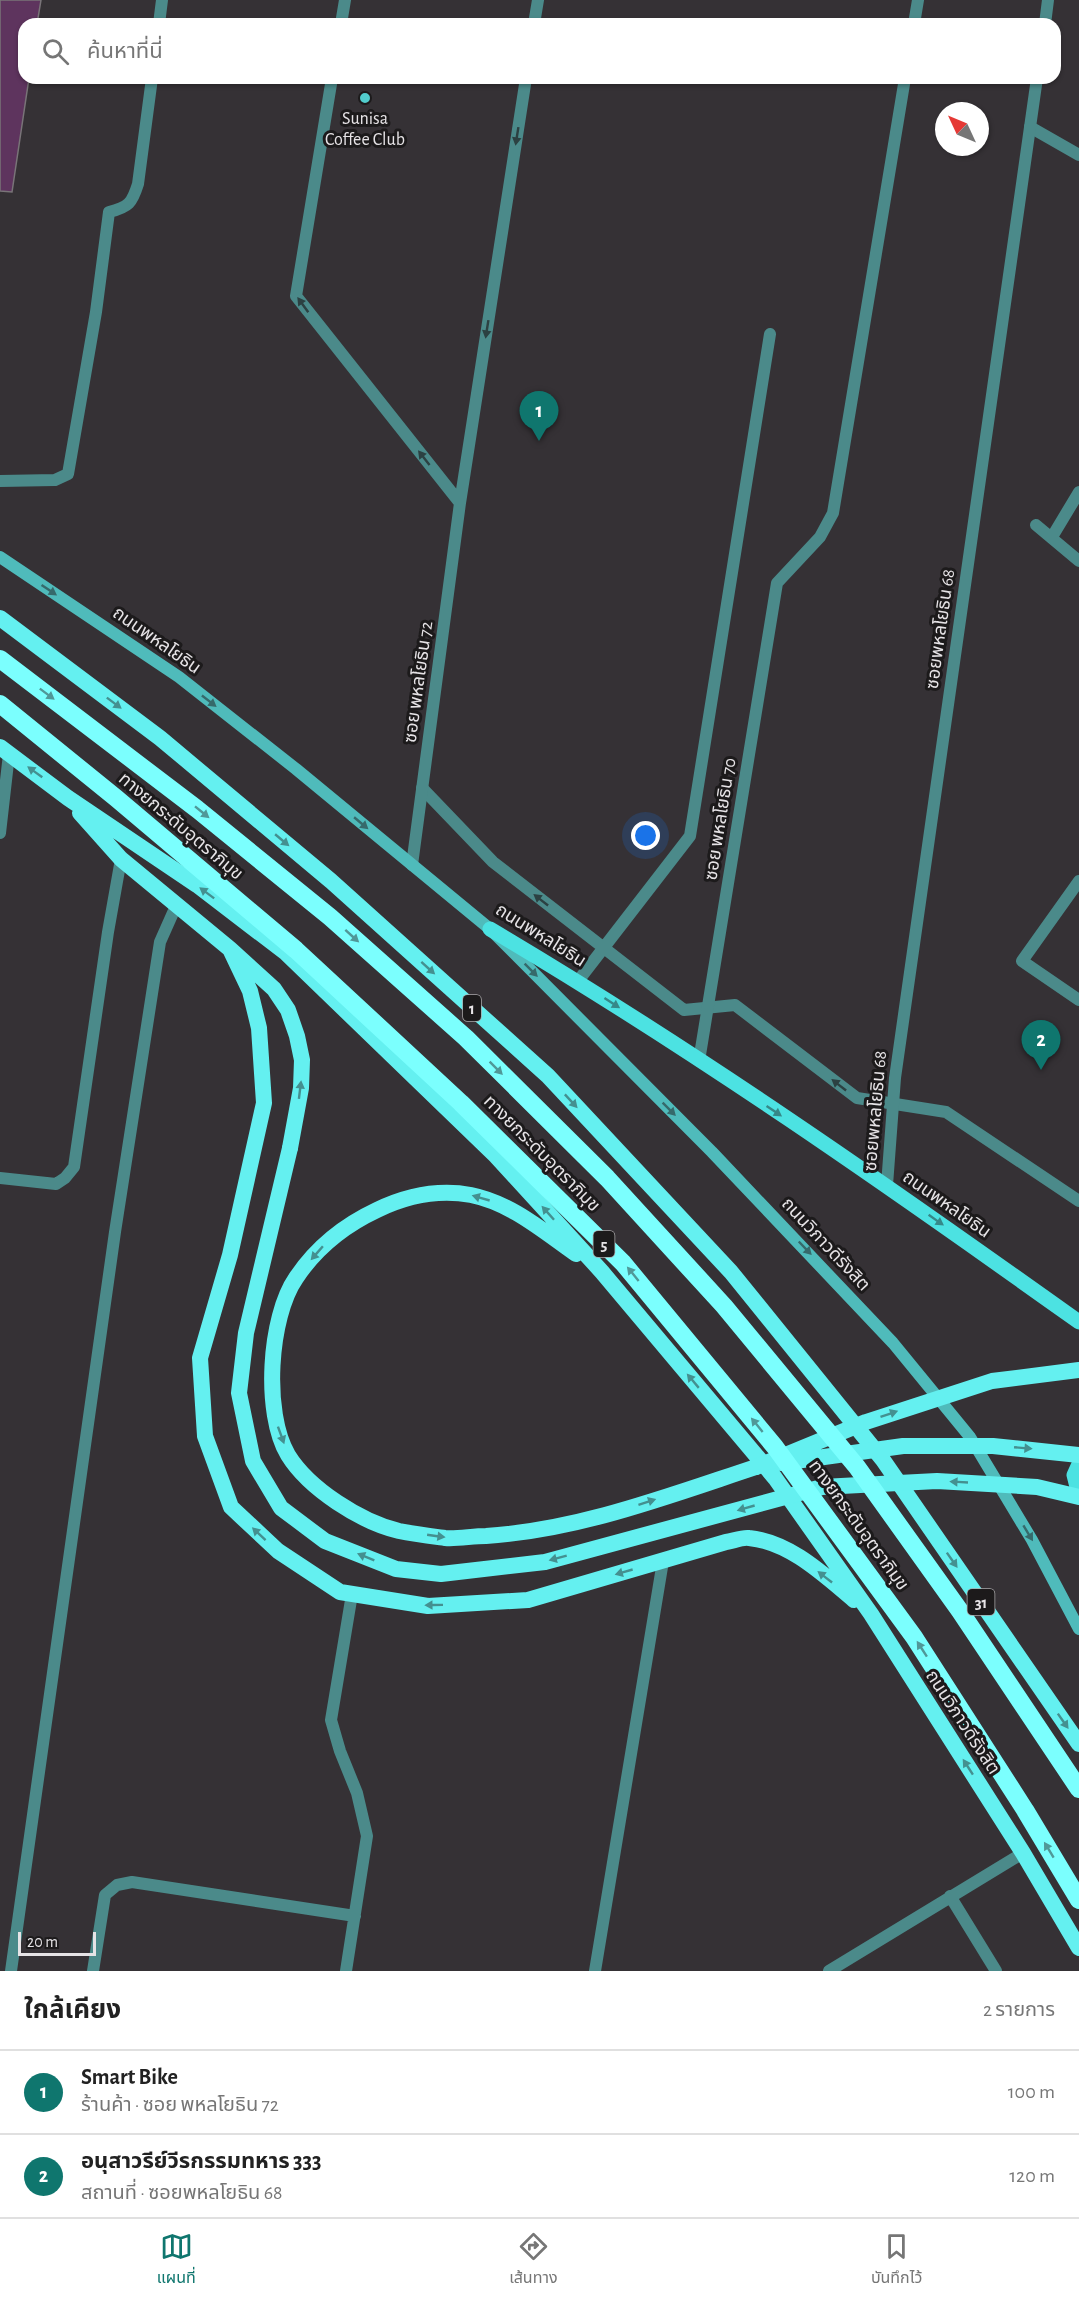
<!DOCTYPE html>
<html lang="th">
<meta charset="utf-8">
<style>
body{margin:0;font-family:"Alegreya Sans","Noto Sans Thai",sans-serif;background:#f6f6f6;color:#222}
.compass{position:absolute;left:935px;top:102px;width:54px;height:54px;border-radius:50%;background:#fff;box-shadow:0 2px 4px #0004;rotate:314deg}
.scale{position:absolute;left:18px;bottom:15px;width:78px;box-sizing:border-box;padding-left:6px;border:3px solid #e6e3e6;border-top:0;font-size:16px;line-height:21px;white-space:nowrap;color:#e6e3e6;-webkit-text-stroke:4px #1c1a1b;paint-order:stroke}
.you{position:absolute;left:646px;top:836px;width:21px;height:21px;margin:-15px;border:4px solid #fff;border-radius:50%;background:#1a73e8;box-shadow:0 0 0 9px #1a73e833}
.badge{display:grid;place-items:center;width:39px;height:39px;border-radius:50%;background:#0f766e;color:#fff;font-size:20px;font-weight:700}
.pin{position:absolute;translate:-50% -50px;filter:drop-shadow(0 2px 3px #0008)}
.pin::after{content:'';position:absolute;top:32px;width:21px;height:18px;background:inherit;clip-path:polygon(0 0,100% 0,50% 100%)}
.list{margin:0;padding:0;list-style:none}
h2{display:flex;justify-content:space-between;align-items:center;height:78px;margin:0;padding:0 24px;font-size:26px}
h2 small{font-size:20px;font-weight:400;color:#767676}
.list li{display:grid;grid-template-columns:39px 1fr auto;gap:18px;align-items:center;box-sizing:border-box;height:84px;padding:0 24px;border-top:2px solid #e0e0e0}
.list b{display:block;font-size:22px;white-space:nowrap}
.list p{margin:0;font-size:20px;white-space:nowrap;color:#767676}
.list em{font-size:20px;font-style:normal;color:#767676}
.icon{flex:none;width:33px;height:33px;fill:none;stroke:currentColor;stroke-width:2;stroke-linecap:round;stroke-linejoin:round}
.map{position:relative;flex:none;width:1079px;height:1971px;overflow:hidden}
.search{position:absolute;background:#fff;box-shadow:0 2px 4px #0004;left:18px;right:18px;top:18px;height:66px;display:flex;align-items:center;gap:15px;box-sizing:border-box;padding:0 21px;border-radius:18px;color:#767676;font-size:22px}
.sheet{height:246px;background:#fff}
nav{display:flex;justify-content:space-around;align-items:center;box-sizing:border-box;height:84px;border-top:2px solid #e0e0e0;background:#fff;font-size:16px;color:#767676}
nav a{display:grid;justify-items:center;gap:3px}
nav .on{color:#0f766e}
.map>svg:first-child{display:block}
.building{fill:#5e345e;stroke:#797478;stroke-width:1.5}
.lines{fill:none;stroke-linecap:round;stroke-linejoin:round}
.service{stroke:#4b8a8a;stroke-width:12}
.minor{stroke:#4b8a8a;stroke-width:12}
.secondary{stroke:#4fbbbb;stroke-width:12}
.primary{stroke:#4ce2e2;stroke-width:15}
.trunk{stroke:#64f0f0;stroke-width:16}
.trunk-bridge{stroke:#64f0f0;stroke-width:16}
.motorway-bridge{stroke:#7bfffe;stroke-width:18}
.oneway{fill:#2c4142}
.oneway2{fill:#366a6b}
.oneway3{fill:#509898}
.oneway4{fill:#449090}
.oneway5{fill:#368888}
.poi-dot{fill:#52cdcd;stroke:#1c1a1b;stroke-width:2}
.labels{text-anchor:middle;stroke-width:6;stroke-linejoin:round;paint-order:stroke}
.shield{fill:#1c1a1b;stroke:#a9a7a9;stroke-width:1.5}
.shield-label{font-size:16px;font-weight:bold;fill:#e6e3e6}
.poi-label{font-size:18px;fill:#e6e3e6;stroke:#1c1a1b}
.street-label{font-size:18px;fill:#e6e3e6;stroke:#1c1a1b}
</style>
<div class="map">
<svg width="1079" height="1971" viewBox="0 0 1079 1971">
<rect width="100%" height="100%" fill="#353135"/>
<path class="building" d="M0 0H41L37 24H24V78H29L12 192 0 191Z"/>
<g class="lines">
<path class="service" d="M159 24 162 0
M1030 127 1079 155
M0 481 55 480 68 474 96 312 109 212C129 207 132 203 138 184L152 78
M1036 525 1079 561
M1052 537 1079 492
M422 788 493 862 684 1010 735 1005 857 1098 946 1112 1079 1201
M0 833 9 754
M1079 881 1022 961 1079 1000
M578 981 690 836 770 334
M0 1178 56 1184 65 1178 74 1167 108 932 121 859
M950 1896 996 1971
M829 1971 1023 1853"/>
<path class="minor" d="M341 24 345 0
M534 24 538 0
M914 24 918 0
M1045 24 1048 0
M332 78 296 296 460 503
M412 865 460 503 526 78
M699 1061 777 583 820 537 833 513 905 78
M887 1185 895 1078 1037 78
M11 1971 115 1232 160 942 176 906
M93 1971 105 1895 117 1885 132 1882 355 1916
M346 1971 367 1836 357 1793 340 1751 331 1720 352 1594
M595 1971 663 1561"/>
<path class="secondary" d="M0 557 179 677 296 769 490 929 712 1152 893 1343 970 1437 1032 1540 1079 1629"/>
<path class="primary" d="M490 929C693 1049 887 1185 1079 1322
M1079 1464 1074 1475 1079 1495"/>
<path class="trunk" d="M0 618 160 738 331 881 548 1076 731 1272 883 1460 1079 1744
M0 747 68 798 197 885 286 953 496 1156 602 1272 775 1478 871 1614 1023 1853 1079 1948
M80 813 121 859 230 949 274 989 288 1010 297 1036 302 1060 301 1088 290 1148
M230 949 250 991 259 1028 264 1103 230 1255 200 1358 205 1436 231 1507 278 1551 340 1592 428 1606 528 1600 726 1542C733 1541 742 1537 749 1538 790 1542 824 1575 854 1600
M576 1254C543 1231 511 1203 471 1195 438 1189 406 1196 377 1210 345 1225 316 1248 296 1278 269 1317 263 1413 288 1455 309 1489 361 1522 399 1531 414 1534 430 1536 445 1538 458 1539 472 1536 486 1536 579 1530 668 1496 756 1467"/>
<path class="trunk-bridge" d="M290 1148 246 1333 239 1393 253 1461 281 1508 325 1541 396 1569 441 1574 545 1562 822 1487 937 1481 1037 1487 1079 1497
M781 1463 903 1446H993L1079 1455
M756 1467 866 1422 992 1381 1079 1370"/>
<path class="motorway-bridge" d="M0 659 197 809 330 917 466 1038 607 1178 724 1306 857 1467 960 1611 1079 1789
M0 704 116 798 296 950 461 1103 623 1263 775 1447 914 1637 1025 1810 1079 1900"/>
</g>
<defs><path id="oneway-solid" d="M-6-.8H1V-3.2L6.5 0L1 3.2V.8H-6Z" transform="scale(1.5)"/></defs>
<g class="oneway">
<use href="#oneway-solid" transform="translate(517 136) rotate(99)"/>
<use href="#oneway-solid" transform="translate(303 305) rotate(-126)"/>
<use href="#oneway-solid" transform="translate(487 329) rotate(99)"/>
<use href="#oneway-solid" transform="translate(424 458) rotate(-128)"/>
<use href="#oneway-solid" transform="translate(541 900) rotate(-142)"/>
<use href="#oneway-solid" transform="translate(839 1085) rotate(-142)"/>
</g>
<g class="oneway2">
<use href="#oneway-solid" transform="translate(49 590) rotate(34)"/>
<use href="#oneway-solid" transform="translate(209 701) rotate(38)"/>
<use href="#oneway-solid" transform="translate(361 823) rotate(40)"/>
<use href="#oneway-solid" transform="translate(531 970) rotate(45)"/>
<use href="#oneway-solid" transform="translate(669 1109) rotate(45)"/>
<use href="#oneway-solid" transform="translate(805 1248) rotate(46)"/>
<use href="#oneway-solid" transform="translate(1028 1533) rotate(59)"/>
</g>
<g class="oneway3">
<use href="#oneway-solid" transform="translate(47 694) rotate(37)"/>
<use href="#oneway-solid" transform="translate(202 812) rotate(39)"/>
<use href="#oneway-solid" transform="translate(352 936) rotate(42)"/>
<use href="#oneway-solid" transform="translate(496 1068) rotate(45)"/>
<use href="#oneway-solid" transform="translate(633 1274) rotate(-129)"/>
<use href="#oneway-solid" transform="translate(757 1425) rotate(-129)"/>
<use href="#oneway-solid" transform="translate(922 1649) rotate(-123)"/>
<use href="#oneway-solid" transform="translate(1049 1850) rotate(-121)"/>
</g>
<g class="oneway4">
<use href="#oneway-solid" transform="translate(114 703) rotate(37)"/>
<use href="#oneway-solid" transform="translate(35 772) rotate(-144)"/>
<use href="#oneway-solid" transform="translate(282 840) rotate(40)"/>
<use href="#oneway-solid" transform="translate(207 893) rotate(-143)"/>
<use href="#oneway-solid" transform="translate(428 968) rotate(42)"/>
<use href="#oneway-solid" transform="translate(300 1090) rotate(-83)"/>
<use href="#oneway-solid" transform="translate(571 1101) rotate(47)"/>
<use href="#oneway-solid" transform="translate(481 1198) rotate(-164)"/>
<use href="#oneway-solid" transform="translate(548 1213) rotate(-132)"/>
<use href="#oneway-solid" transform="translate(317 1253) rotate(131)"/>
<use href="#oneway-solid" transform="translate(693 1381) rotate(-130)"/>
<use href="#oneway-solid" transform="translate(889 1414) rotate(-19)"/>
<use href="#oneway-solid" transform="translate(281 1435) rotate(70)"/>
<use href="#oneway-solid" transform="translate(1023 1448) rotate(5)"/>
<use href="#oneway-solid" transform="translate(959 1482) rotate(-177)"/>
<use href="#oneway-solid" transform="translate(647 1502) rotate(-18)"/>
<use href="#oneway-solid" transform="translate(746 1508) rotate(164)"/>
<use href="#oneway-solid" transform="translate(259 1534) rotate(-137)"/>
<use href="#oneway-solid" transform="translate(436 1536) rotate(8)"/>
<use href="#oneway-solid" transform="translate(366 1557) rotate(-158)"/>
<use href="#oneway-solid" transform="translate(558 1558) rotate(165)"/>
<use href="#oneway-solid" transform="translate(952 1560) rotate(55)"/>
<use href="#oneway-solid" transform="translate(624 1572) rotate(164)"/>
<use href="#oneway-solid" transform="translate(825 1577) rotate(-142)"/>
<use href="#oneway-solid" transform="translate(434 1605) rotate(179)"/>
<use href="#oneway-solid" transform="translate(1063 1721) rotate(55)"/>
<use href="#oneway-solid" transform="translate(968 1767) rotate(-123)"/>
</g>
<g class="oneway5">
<use href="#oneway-solid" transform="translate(612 1003) rotate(33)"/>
<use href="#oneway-solid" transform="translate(774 1111) rotate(34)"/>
<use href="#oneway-solid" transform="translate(936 1220) rotate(35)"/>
</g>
<circle class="poi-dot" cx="365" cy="98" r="6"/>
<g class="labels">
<g class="shield">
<rect x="463" y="995" width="18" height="26" rx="4.5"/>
<rect x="593.5" y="1231" width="21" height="26" rx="4.5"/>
<rect x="967.5" y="1589" width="27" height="26" rx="4.5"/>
</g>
<g class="shield-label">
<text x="472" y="1014">1</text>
<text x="604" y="1250">5</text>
<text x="981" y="1608">31</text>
</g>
<g class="poi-label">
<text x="365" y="124">Sunisa<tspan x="365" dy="21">Coffee Club</tspan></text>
</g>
<g class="street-label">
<text transform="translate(940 629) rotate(-82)" y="6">ซอยพหลโยธิน 68</text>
<text transform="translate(157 640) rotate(35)" y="6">ถนนพหลโยธิน</text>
<text transform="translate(418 682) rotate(-82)" y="6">ซอย พหลโยธิน 72</text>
<text transform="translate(720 819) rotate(-81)" y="6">ซอย พหลโยธิน 70</text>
<text transform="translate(181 826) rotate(40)" y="6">ทางยกระดับอุตราภิมุข</text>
<text transform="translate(541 935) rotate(32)" y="6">ถนนพหลโยธิน</text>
<text transform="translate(875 1111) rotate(-85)" y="6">ซอยพหลโยธิน 68</text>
<text transform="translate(542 1153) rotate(45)" y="6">ทางยกระดับอุตราภิมุข</text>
<text transform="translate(947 1204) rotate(35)" y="6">ถนนพหลโยธิน</text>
<text transform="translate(826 1244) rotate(47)" y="6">ถนนวิภาวดีรังสิต</text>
<text transform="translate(859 1525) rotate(54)" y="6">ทางยกระดับอุตราภิมุข</text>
<text transform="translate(963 1722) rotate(57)" y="6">ถนนวิภาวดีรังสิต</text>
</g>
</g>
</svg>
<svg class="compass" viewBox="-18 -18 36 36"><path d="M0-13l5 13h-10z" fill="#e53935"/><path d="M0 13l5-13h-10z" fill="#767676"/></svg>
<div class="scale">20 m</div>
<div class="you"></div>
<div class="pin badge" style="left:539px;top:441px">1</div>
<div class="pin badge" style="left:1041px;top:1070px">2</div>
<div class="search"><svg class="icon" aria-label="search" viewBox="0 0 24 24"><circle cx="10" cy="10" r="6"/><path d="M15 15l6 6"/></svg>ค้นหาที่นี่</div>
</div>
<section class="sheet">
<h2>ใกล้เคียง<small>2 รายการ</small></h2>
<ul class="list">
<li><span class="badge">1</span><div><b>Smart Bike</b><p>ร้านค้า · ซอย พหลโยธิน 72</p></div><em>100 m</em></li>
<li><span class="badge">2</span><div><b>อนุสาวรีย์วีรกรรมทหาร 333</b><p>สถานที่ · ซอยพหลโยธิน 68</p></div><em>120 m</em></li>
</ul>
</section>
<nav>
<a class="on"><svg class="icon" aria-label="map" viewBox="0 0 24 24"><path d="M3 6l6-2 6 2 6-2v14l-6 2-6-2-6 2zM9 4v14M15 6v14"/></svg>แผนที่</a>
<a><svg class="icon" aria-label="directions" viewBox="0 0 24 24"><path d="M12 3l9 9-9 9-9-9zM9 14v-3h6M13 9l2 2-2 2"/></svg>เส้นทาง</a>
<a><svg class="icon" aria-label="saved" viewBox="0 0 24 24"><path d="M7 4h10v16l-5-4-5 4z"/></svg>บันทึกไว้</a>
</nav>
